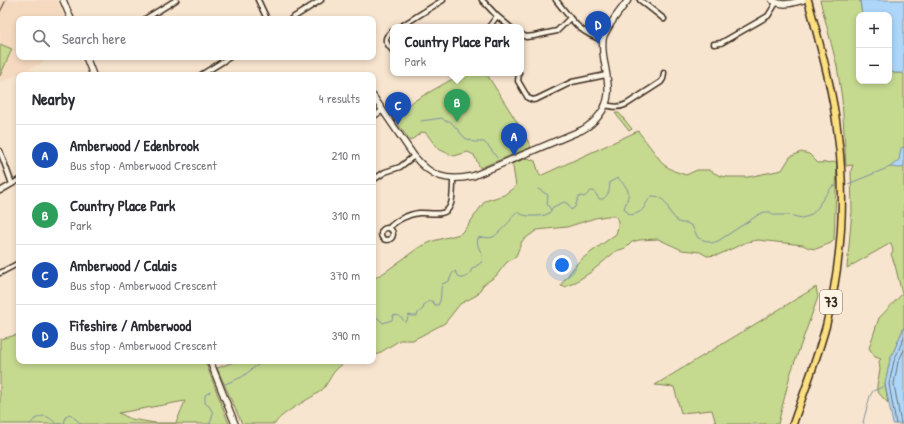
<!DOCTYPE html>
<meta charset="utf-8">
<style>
body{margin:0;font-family:"Patrick Hand",sans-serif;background:#f2f2f3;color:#2b2b33}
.controls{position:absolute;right:12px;top:12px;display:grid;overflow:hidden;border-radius:8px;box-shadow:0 2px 6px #0003}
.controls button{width:36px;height:36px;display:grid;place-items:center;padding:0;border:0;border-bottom:1px solid #e1e1e2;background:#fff;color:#2b2b33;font:20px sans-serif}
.you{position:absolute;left:562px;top:265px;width:14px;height:14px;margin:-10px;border:3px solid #fff;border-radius:50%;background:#1a73e8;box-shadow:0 0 0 6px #1a73e833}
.badge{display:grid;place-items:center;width:26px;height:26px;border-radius:50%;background:#d1495b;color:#fff;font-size:13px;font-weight:700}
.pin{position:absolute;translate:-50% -33px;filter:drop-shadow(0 1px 2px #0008)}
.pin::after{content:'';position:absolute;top:21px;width:14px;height:12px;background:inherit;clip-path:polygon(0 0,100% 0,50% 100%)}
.popup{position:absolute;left:390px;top:24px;width:134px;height:52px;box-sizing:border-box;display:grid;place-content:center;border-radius:8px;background:#fff;filter:drop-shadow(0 1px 3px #0005);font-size:13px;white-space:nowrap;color:#7c7c81}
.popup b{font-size:15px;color:#2b2b33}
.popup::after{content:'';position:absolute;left:50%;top:100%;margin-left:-8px;border:8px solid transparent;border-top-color:#fff}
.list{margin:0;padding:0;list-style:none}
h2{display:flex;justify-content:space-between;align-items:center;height:52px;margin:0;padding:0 16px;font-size:17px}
h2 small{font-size:13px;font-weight:400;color:#7c7c81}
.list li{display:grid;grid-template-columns:26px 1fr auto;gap:12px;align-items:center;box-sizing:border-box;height:60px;padding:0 16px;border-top:1px solid #e1e1e2}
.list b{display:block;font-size:15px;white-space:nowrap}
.list p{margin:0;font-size:13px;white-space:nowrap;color:#7c7c81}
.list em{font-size:13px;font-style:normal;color:#7c7c81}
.icon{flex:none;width:22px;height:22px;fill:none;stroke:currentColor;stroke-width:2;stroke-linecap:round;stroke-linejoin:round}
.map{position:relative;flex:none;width:904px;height:424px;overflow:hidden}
.search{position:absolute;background:#fff;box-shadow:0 2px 6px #0003;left:16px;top:16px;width:360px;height:44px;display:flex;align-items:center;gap:10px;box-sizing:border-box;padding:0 14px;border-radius:8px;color:#7c7c81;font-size:15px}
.panel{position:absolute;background:#fff;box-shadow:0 2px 6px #0003;left:16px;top:72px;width:360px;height:292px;border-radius:8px}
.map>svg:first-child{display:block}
.built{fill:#f5dac0}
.green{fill:#c5d98f;stroke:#808256;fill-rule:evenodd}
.water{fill:#add6f8;stroke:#7f91a1}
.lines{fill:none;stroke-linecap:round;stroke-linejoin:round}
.shore{stroke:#696f75;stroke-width:1}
.stream{stroke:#7f91a1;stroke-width:1}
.street-casing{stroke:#3b2a1e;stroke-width:7}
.secondary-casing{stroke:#3b2a1e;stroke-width:8}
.primary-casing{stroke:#3b2a1e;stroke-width:9}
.street{stroke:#fcf5e5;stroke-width:4}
.secondary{stroke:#fcf5e5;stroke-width:5.5}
.primary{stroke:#fce080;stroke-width:6}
.rail{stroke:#3b2a1e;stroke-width:1}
.labels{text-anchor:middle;stroke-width:4;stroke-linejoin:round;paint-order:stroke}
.shield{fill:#fcf5e5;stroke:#75675a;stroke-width:1}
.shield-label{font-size:14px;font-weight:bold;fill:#3b2a1e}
</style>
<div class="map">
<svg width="904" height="424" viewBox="0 0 904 424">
<rect width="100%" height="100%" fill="#f8e5cf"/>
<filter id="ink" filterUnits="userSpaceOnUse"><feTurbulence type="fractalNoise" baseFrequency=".025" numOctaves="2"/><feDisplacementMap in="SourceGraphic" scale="8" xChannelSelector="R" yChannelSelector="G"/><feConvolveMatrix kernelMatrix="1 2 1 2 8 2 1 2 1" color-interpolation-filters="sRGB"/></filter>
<g filter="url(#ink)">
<path class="built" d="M0 0H57L65 19H19V57H54L0 83Z"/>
<path class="green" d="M820 0H860L862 15H859V81H889V70L894 73H902L904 75V327L890 360 885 384 888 403 884 399 877 391V385L880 370 879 361 881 359 875 357 869 348 879 318 902 294 895 265 892 257 891 254 893 251 891 243 847 268 852 211 851 170 853 165 846 166 842 99 837 66Z
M0 44 12 49 0 76Z
M463 73H486L522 130 531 147 480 168 474 155 468 152 454 156 438 149 426 133 422 132 410 141 391 114Z
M615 113H619L632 129 629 131Z
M638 131 664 165 674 171 686 175 697 170H709L720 176 728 177H748L782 170 790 157 801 152 809 154 818 163 837 162 834 240 831 243 816 249 809 248 803 245 758 240 747 242 718 255 707 256 700 252 682 250 658 239 639 240 632 242 626 248 616 251 591 272 574 283 565 287 561 286 562 283 579 261 616 234C618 227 620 221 615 216H607L595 218 567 227 537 230 522 241 516 256 506 263 496 276 483 285 477 295 460 304 445 323 413 340H400L378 354 373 356V279L385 272 418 248 433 241 460 234 466 228 485 201 504 195 516 186 513 167 511 164 528 158 535 161 540 176Z
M816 287 818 297 790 375 778 424H716L712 410 681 413 674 387 655 385Z
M16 335H19V361H142V362L145 361H205L229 424H0V340L1 339ZM185 401 176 423H155L131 419 119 413Z
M236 361H349C339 365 334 371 329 380 327 383 325 387 322 390 311 399 281 412 275 424H242L217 368Z"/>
<path class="water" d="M860 0H904V75L902 73H894L889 70V15H862Z
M904 147V167L900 168 890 167 899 160 901 148Z
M904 327V424H893L885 384 890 360Z"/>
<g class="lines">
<path class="shore" d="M896 424 889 384 894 361 904 337
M901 424 894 384 898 362 904 350"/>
<path class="stream" d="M421 121 442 118 445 121H450L465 138 474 142H484L490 148 497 158
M848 184 890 167
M538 189 548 195 547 204 551 210
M373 315 379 319 383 323 392 320 393 316C399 314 401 317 405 322L407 321 408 317 409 315 412 316H417L418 313 423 309 424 305 429 301H432L435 305H438C442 299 440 292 442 284L449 281 452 274 455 271 460 278H464L469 275 472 269 482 262C485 252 475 249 478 238 483 236 488 239 493 237 496 236 507 224 510 221 513 217 511 216 517 212L523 215 529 216H538L545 215 549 213 553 207 564 202 568 204 571 210 575 207 578 198 581 196 584 197 591 191H594L599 199H603C610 193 609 191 610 182L618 178C630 191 631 191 624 208L627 212 630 215C647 212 642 206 652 196 663 196 664 201 669 209V211L678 222 682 223H687L692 226 698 238 712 243 718 241 758 215 764 212H770L774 215H788L802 218 809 216 815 211 819 206 820 203 831 188 833 186H836
M225 384 242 377 256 366 264 361
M30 424C39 414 47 413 56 424
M58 424H64L66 416 70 414 81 424
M209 424 211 421 213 413 209 406 205 403V395L210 392
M864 424 863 422 870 396 873 391 885 386"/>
<defs>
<path id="street" d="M258 0 267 19
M482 0 497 16 510 27
M556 0C572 20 578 32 603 40
M640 0 664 19
M145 19 176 0
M291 19 321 0
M400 27 443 0
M489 27 497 16
M393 31C382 38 385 42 393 51
M521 34 526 37 534 36 557 31 570 18
M714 44 721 43 768 16 776 3
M519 73 518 81 528 98 533 100 537 99 572 82 606 75
M201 75 230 57
M605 105C614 107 619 108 627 104L661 82 663 79 664 73
M373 117 383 110
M0 151 12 184
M373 180 385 172 400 167 414 156
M0 191 19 180
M389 228C396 220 409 214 419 213 429 212 445 218 450 206 453 201 453 185 453 178
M381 234a6 6 0 1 1 12 0a6 6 0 1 1-12 0Z
M0 273 19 263"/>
<path id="secondary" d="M63 0 71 19
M772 0C782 7 793 3 803 0
M86 57 93 75
M373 96 414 156C431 177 447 182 473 176L582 130C595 123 607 109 608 94 609 83 606 71 604 60 603 53 602 46 603 39 606 27 621 10 628 0
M210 361 235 424"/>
<path id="primary" d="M793 424C804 392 817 359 826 326 841 265 846 199 838 136 833 90 820 45 808 0"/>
</defs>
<use href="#street" class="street-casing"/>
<use href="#secondary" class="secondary-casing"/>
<use href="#primary" class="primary-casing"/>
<use href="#street" class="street"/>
<use href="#secondary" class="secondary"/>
<use href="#primary" class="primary"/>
<path class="rail" d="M0 12 6 0"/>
</g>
</g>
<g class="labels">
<rect class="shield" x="820" y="290" width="22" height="24" rx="3"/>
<g class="shield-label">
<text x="831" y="307">73</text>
</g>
</g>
</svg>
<div class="controls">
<button>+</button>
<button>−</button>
</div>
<div class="you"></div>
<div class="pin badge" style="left:514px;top:156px;background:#1a4fb4">A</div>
<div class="pin badge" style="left:457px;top:122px;background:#2e9e5b">B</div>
<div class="popup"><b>Country Place Park</b>Park</div>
<div class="pin badge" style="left:398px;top:125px;background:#1a4fb4">C</div>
<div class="pin badge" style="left:598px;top:44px;background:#1a4fb4">D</div>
<div class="search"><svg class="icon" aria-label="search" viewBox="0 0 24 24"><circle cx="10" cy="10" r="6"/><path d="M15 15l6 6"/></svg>Search here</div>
<section class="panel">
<h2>Nearby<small>4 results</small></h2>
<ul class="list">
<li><span class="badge" style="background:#1a4fb4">A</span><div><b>Amberwood / Edenbrook</b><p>Bus stop · Amberwood Crescent</p></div><em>210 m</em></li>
<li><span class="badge" style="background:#2e9e5b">B</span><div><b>Country Place Park</b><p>Park</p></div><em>310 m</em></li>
<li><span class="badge" style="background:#1a4fb4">C</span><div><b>Amberwood / Calais</b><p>Bus stop · Amberwood Crescent</p></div><em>370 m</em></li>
<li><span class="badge" style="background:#1a4fb4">D</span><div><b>Fifeshire / Amberwood</b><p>Bus stop · Amberwood Crescent</p></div><em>390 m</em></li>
</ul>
</section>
</div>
